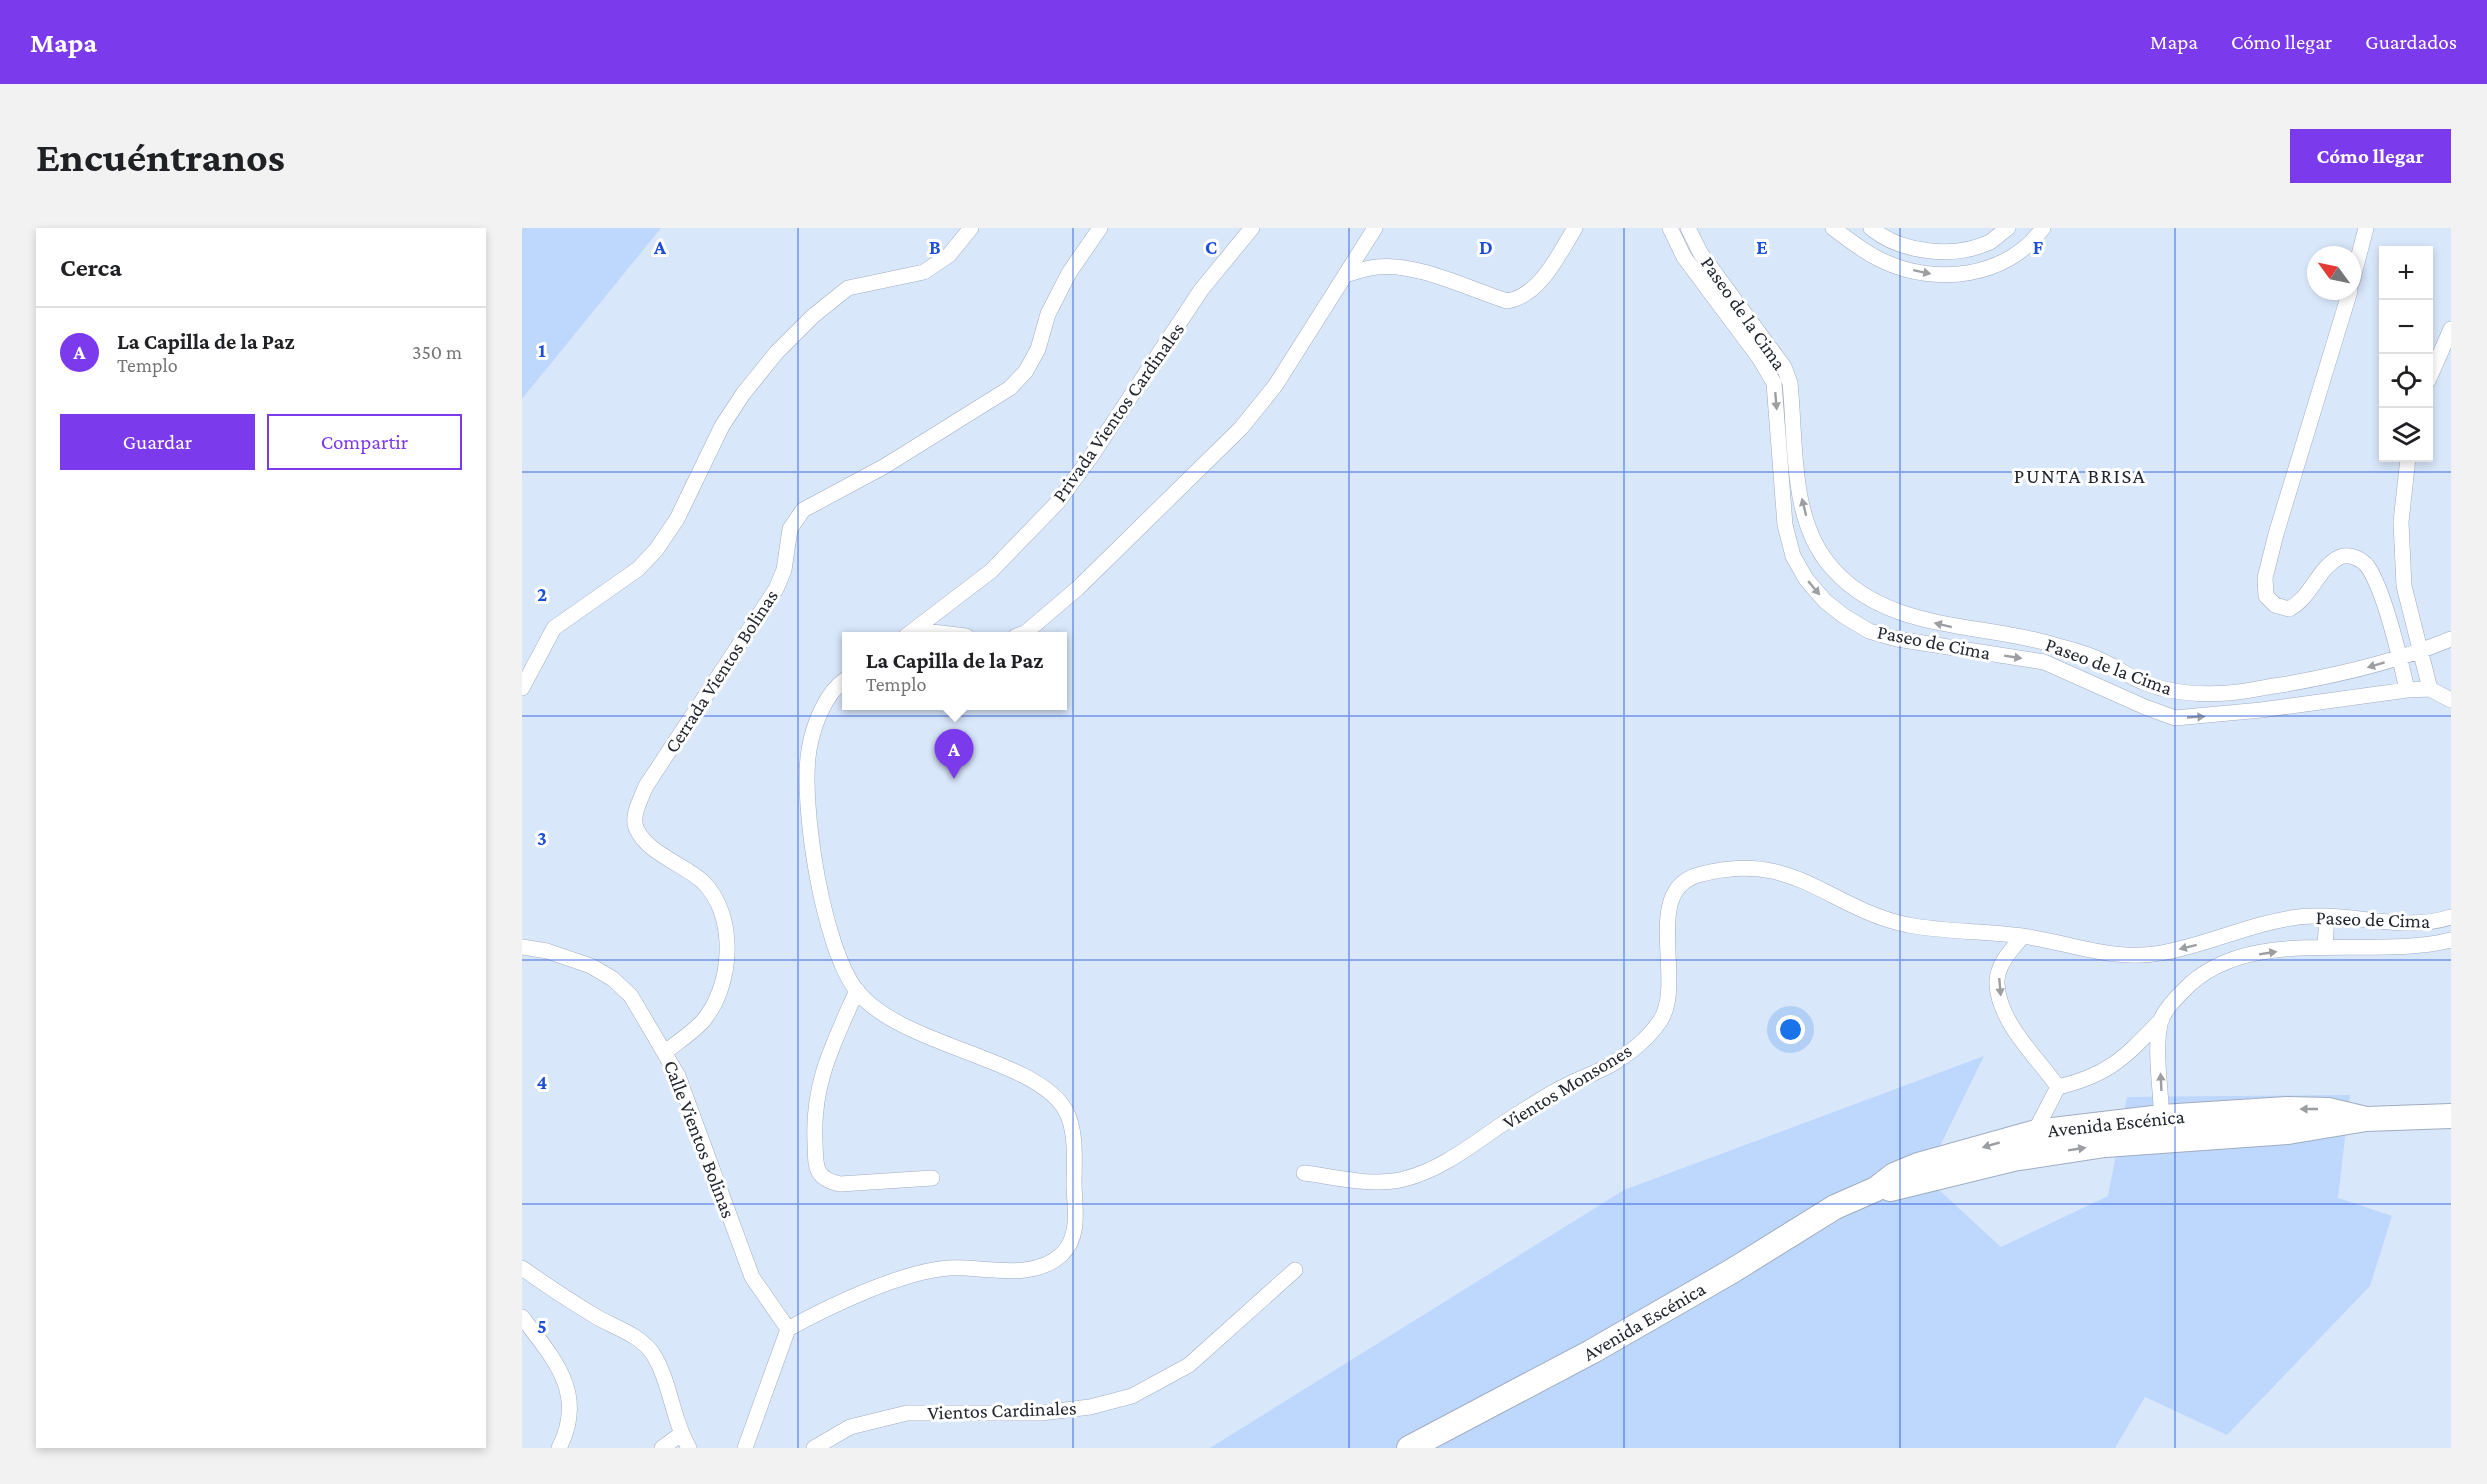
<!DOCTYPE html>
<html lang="es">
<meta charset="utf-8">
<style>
body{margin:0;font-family:"Crimson Pro",serif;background:#f2f2f2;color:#202124}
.controls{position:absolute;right:18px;top:18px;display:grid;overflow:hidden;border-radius:0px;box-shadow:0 3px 9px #0003}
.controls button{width:54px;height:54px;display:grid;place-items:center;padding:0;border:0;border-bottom:2px solid #e0e0e0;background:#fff;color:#202124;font:30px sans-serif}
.compass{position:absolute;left:1785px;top:18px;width:54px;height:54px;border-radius:50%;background:#fff;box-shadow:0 3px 9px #0003;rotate:303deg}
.you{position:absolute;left:1269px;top:802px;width:21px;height:21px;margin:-15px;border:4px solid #fff;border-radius:50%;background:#1a73e8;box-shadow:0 0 0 9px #1a73e833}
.badge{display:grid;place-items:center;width:39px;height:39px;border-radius:50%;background:#7c3aed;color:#fff;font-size:20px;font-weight:700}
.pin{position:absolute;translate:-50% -50px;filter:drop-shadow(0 2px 3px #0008)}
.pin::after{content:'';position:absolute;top:32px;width:21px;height:18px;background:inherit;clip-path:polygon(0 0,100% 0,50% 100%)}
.popup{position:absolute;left:320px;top:404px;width:225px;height:78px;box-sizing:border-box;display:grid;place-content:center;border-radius:0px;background:#fff;filter:drop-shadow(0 2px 4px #0005);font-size:20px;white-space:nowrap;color:#757577}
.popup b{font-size:22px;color:#202124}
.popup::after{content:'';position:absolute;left:50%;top:100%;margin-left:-12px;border:12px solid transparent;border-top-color:#fff}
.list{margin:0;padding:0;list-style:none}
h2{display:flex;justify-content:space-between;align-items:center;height:78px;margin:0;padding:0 24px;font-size:26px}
h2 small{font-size:20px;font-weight:400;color:#757577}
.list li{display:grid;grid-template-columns:39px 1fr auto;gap:18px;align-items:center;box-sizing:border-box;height:90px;padding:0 24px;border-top:2px solid #e0e0e0}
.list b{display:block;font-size:22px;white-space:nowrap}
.list p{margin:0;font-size:20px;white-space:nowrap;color:#757577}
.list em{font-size:20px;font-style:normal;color:#757577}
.actions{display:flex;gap:12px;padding:18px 24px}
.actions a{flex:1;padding:14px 0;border:2px solid #7c3aed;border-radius:0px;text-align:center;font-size:21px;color:#7c3aed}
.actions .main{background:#7c3aed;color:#fff}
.icon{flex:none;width:33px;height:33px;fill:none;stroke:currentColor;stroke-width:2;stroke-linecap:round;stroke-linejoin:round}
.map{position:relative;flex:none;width:1929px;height:1220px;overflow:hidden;border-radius:0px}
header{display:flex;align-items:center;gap:36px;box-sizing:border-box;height:84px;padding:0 30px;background:#7c3aed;color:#fff}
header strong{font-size:28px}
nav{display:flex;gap:33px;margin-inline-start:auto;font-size:21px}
.intro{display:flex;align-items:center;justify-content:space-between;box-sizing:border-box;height:144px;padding:0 36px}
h1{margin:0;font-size:42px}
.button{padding:15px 27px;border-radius:0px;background:#7c3aed;color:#fff;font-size:21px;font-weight:700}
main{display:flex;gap:36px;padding:0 36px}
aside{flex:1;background:#fff;border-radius:0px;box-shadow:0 3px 9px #0003}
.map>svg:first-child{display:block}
.green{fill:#bed7fd}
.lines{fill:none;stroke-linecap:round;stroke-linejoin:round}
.minor-casing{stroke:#a0adc0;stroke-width:16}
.primary-casing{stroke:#a0adc0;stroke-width:26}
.minor{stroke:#fff;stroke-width:15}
.primary{stroke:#fff;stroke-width:24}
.oneway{fill:#9c9ea2}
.grid{fill:none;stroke:#1d4ed8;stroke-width:1.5;stroke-opacity:0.55}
.labels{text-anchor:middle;stroke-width:6;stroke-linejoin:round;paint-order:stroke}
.street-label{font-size:20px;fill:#232830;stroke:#fff}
.neighbourhood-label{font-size:21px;letter-spacing:1.5px;fill:#232830;stroke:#fff}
.grid-label{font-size:20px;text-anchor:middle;font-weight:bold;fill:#1d4ed8;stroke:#fff;stroke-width:6;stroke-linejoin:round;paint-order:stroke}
</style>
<header>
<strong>Mapa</strong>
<nav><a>Mapa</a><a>Cómo llegar</a><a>Guardados</a></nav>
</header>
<div class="intro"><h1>Encuéntranos</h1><a class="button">Cómo llegar</a></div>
<main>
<aside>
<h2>Cerca<small></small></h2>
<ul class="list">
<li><span class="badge">A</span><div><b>La Capilla de la Paz</b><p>Templo</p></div><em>350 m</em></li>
</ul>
<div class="actions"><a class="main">Guardar</a><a>Compartir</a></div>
</aside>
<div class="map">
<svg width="1929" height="1220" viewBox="0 0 1929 1220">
<rect width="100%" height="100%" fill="#d9e7fb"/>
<path class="green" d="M0 0H139L0 171Z
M1462 828 1403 949 1479 1019 1586 968 1605 869 1828 867 1816 970 1870 988 1848 1058 1705 1207 1623 1169 1593 1220H688L1102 962Z"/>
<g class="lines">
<defs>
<path id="minor" d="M1148 0 1162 29 1238 131 1252 155 1263 297 1271 328 1284 351 1303 373 1322 388 1347 403 1375 411 1522 434 1623 479 1653 490 1739 482 1885 462 1908 461 1929 472
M1166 0 1179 26 1262 139 1268 155C1274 212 1268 287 1305 334 1360 404 1454 394 1529 416 1542 420 1556 423 1569 428 1587 434 1603 447 1621 454 1647 465 1678 467 1706 465 1723 464 1742 459 1759 457 1818 447 1874 434 1929 411
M1311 0C1327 12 1343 25 1361 33 1414 58 1485 50 1521 0
M1349 0C1379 25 1432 31 1468 14 1474 10 1480 4 1486 0
M823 47C833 44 844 40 855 39 894 34 947 61 985 73 1018 68 1037 26 1053 0
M1830 54 1844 0
M1828 63 1754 306 1743 350 1744 368 1753 377 1767 381C1790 369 1796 339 1818 329 1827 325 1840 331 1846 339 1863 365 1878 430 1885 462
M1906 153 1929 101
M1886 230 1879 294 1882 358 1908 461
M393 402 444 408
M384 408 469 343 535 275 568 230 679 62 730 0
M494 408 503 405 556 360 719 200 753 158 853 0
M0 460 32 400 116 341 134 322 155 291 200 198 221 166 254 125 291 88 326 60 402 44 427 27 449 0
M1501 708C1490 721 1474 737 1475 756 1477 795 1515 829 1536 859L1511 907
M1803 718 1805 688
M0 719 25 723 69 738 91 751 109 768 156 848 230 1049 266 1101
M335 762C312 815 290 854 293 914 294 937 291 950 318 956L410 950
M144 823C156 814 170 805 180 794 211 759 216 687 180 653 161 636 127 626 115 602 108 589 119 571 124 558L254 361 262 342 268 301 281 282 363 238 488 160 504 143 516 121 526 86 547 45 578 0
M1536 859C1588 847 1604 828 1640 791
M1640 898C1640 866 1631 822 1639 792 1642 783 1654 770 1661 763 1725 694 1847 733 1929 712
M782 945C814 949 850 959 882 951 926 940 961 907 999 884 1014 875 1029 864 1045 857 1059 850 1074 845 1088 837 1106 827 1126 811 1138 793 1164 755 1119 663 1176 647 1272 620 1305 680 1386 697 1424 704 1462 703 1500 708 1547 714 1591 734 1639 725 1685 717 1729 695 1776 689 1827 683 1880 705 1929 689
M0 1040C24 1057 48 1073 73 1088 91 1099 119 1107 131 1126 149 1155 150 1191 167 1220
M0 1089C32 1131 65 1166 37 1220
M140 1220 159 1206
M223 1220 266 1101C307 1078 381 1043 427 1040 462 1038 511 1054 540 1026 558 1009 553 980 552 958 552 935 555 904 544 883 514 829 381 820 335 763 301 721 278 575 287 522 291 498 303 465 324 451
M292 1220 328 1199 385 1185H519L568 1179 610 1168 667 1137 773 1042"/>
<path id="primary" d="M1368 961 1491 931 1583 917 1766 904 1844 891 1929 888
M887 1220 1069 1124 1210 1043 1313 979 1354 961 1372 947 1396 937 1514 904 1640 889 1765 881 1806 882 1844 891"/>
</defs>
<use href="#minor" class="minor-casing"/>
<use href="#primary" class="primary-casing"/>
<use href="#minor" class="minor"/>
<use href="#primary" class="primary"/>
</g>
<defs><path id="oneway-solid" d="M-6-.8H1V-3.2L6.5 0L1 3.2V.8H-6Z" transform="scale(1.5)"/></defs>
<g class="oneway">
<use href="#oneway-solid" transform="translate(1400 44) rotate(12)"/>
<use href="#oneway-solid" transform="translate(1254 173) rotate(85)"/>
<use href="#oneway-solid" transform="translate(1282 279) rotate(-104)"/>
<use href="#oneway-solid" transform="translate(1292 360) rotate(50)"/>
<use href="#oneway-solid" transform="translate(1421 397) rotate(-166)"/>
<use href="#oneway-solid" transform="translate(1491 429) rotate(9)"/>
<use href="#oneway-solid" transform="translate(1854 437) rotate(163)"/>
<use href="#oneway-solid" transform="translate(1674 489) rotate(-3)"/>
<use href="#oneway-solid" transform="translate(1666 719) rotate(166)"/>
<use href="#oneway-solid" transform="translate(1746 725) rotate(-9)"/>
<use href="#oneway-solid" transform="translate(1478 759) rotate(85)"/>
<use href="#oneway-solid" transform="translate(1639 854) rotate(-93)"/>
<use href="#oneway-solid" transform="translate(1787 881) rotate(-180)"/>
<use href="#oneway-solid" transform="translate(1469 917) rotate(164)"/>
<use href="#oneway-solid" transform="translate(1555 921) rotate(-9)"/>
</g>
<path class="grid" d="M276 0V1220M551 0V1220M827 0V1220M1102 0V1220M1378 0V1220M1653 0V1220M0 244H1929M0 488H1929M0 732H1929M0 976H1929"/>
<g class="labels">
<g class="street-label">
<text transform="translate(1222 85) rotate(55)" y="7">Paseo de la Cima</text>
<text transform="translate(596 184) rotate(-55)" y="7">Privada Vientos Cardinales</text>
<text transform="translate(1412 414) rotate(11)" y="7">Paseo de Cima</text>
<text transform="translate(1587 438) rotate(20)" y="7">Paseo de la Cima</text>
<text transform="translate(199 443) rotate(-57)" y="7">Cerrada Vientos Bolinas</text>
<text transform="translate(1851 691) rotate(2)" y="7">Paseo de Cima</text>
<text transform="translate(1045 858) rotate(-31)" y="7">Vientos Monsones</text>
<text transform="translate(1594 895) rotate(-6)" y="7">Avenida Escénica</text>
<text transform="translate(178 911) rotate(69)" y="7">Calle Vientos Bolinas</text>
<text transform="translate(1122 1093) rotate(-30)" y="7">Avenida Escénica</text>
<text transform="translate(480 1182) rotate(-2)" y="7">Vientos Cardinales</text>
</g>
<g class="neighbourhood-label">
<text x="1558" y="255">PUNTA BRISA</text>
</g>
</g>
<g class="grid-label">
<text x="138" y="26">A</text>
<text x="413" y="26">B</text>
<text x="689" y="26">C</text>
<text x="964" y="26">D</text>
<text x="1240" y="26">E</text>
<text x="1516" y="26">F</text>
<text x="20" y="129">1</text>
<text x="20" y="373">2</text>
<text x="20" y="617">3</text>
<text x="20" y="861">4</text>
<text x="20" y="1105">5</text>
</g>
</svg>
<div class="controls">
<button>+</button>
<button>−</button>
<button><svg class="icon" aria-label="locate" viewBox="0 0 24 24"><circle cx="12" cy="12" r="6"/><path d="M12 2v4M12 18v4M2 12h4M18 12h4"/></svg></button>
<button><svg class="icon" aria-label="layers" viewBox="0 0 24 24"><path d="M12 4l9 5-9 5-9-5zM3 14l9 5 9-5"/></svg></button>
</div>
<svg class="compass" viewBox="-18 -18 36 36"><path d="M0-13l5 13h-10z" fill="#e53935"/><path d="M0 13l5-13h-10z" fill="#757577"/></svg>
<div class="you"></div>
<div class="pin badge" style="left:432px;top:551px">A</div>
<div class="popup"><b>La Capilla de la Paz</b>Templo</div>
</div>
</main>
